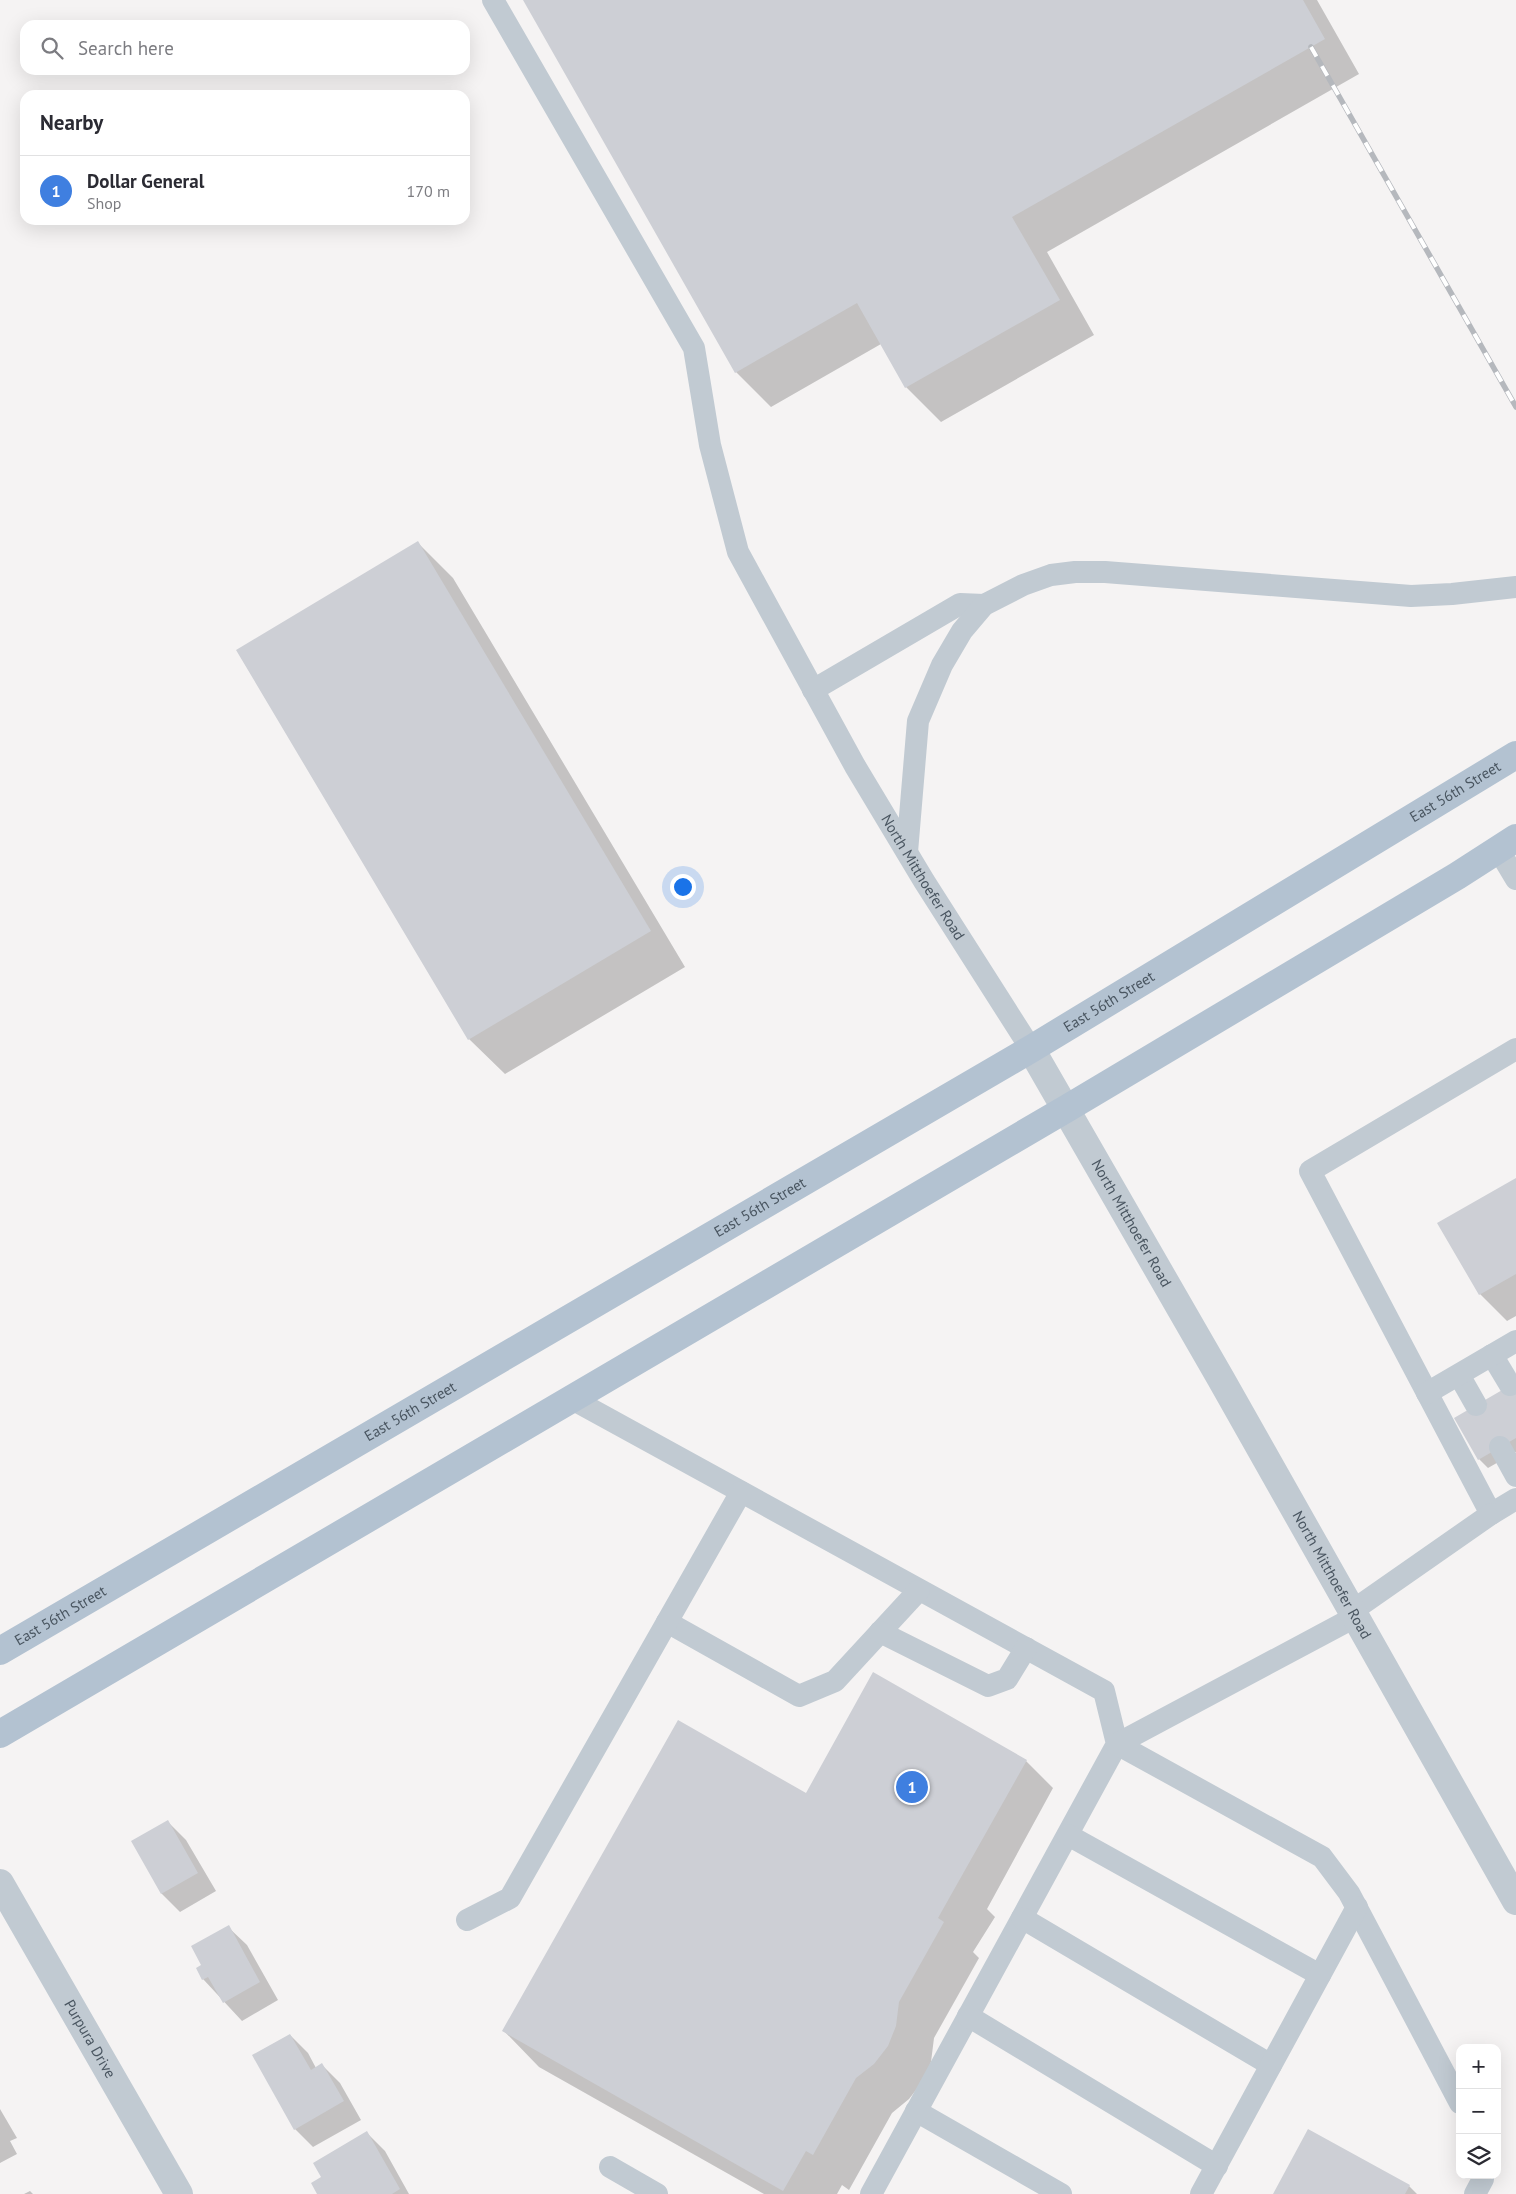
<!DOCTYPE html>
<meta charset="utf-8">
<style>
body{margin:0;font-family:"PT Sans",sans-serif;background:#f7f7f7;color:#2b2b33}
.controls{position:absolute;right:15px;bottom:15px;display:grid;overflow:hidden;border-radius:10px;box-shadow:0 5px 20px #0002}
.controls button{width:45px;height:45px;display:grid;place-items:center;padding:0;border:0;border-bottom:1px solid #e1e1e2;background:#fff;color:#2b2b33;font:25px sans-serif}
.you{position:absolute;left:682px;top:886px;width:18px;height:18px;margin:-12px;border:4px solid #fff;border-radius:50%;background:#1a73e8;box-shadow:0 0 0 8px #1a73e833}
.badge{display:grid;place-items:center;width:32px;height:32px;border-radius:50%;background:#1a73e8;color:#fff;font-size:16px;font-weight:700}
.pin{position:absolute;translate:-50% -50%;border:2px solid #fff;box-shadow:0 1px 5px #0006}
.list{margin:0;padding:0;list-style:none}
h2{display:flex;justify-content:space-between;align-items:center;height:65px;margin:0;padding:0 20px;font-size:21px}
h2 small{font-size:16px;font-weight:400;color:#7c7c81}
.list li{display:grid;grid-template-columns:32px 1fr auto;gap:15px;align-items:center;box-sizing:border-box;height:70px;padding:0 20px;border-top:1px solid #e1e1e2}
.list b{display:block;font-size:19px;white-space:nowrap}
.list p{margin:0;font-size:16px;white-space:nowrap;color:#7c7c81}
.list em{font-size:16px;font-style:normal;color:#7c7c81}
.icon{flex:none;width:28px;height:28px;fill:none;stroke:currentColor;stroke-width:2;stroke-linecap:round;stroke-linejoin:round}
.map{position:relative;flex:none;width:1516px;height:2194px;overflow:hidden}
.search{position:absolute;background:#fff;box-shadow:0 5px 20px #0002;left:20px;top:20px;width:450px;height:55px;display:flex;align-items:center;gap:12px;box-sizing:border-box;padding:0 18px;border-radius:15px;color:#7c7c81;font-size:19px}
.panel{position:absolute;background:#fff;box-shadow:0 5px 20px #0002;left:20px;top:90px;width:450px;height:135px;border-radius:15px}
.map>svg:first-child{display:block}
.shadow{fill:#0003}
.building{fill:#cdcfd5}
.lines{fill:none;stroke-linecap:round;stroke-linejoin:round}
.service{stroke:#c1cad2;stroke-width:22}
.minor{stroke:#c1cad2;stroke-width:28}
.tertiary{stroke:#c1cad2;stroke-width:28}
.primary{stroke:#b3c2d1;stroke-width:28}
.rail-casing{stroke:#b5b8bd;stroke-width:5.5}
.rail{stroke:#fff;stroke-width:4;stroke-dasharray:11;stroke-linecap:butt}
.labels{text-anchor:middle;stroke-width:4;stroke-linejoin:round;paint-order:stroke}
.street-label{font-size:15px;fill:#4a5661;stroke:#fff}
</style>
<div class="map">
<svg width="1516" height="2194" viewBox="0 0 1516 2194">
<rect width="100%" height="100%" fill="#f5f3f3"/>
<path class="shadow" d="M525 0H1317L1359 74 1047 252 1094 335 941 422 906 387 881 344 771 407 736 372Z
M418 543 453 578 685 967 505 1074 469 1039Z
M1516 1179V1316L1507 1321 1480 1294Z
M1516 1384V1452L1488 1468 1479 1459Z
M1026 1761 1053 1788 987 1909 995 1917 973 1952 979 1958 934 2038 931 2062 923 2081 909 2099 892 2113 849 2190 842 2185 837 2194H764L539 2067 504 2031 811 1798Z
M168 1822 186 1840 216 1891 180 1912 162 1894 133 1842Z
M228 1927 247 1945 278 2000 242 2021 203 1979V1966Z
M290 2035 308 2053 316 2068 322 2065 340 2083 361 2120 313 2147 295 2129Z
M0 2109 17 2138 10 2141 17 2154 0 2163Z
M367 2133 385 2151 409 2194H319L323 2178Z
M1409 2186 1417 2194H1274Z
M30 2191 33 2194H24Z"/>
<path class="building" d="M523 0H1303L1325 39 1012 217 1060 300 905 388 857 303 735 373Z
M418 541 651 931 468 1040 236 650Z
M1516 1178V1274L1479 1295 1437 1223Z
M1516 1382V1438L1478 1460 1454 1418Z
M873 1672 1027 1760 938 1918 944 1922 899 2002 896 2026 888 2046 874 2064 856 2078 813 2155 806 2151 783 2191 502 2031 678 1720 806 1793Z
M168 1820 198 1873 161 1894 131 1841Z
M229 1925 260 1982 223 2003 208 1977 202 1980 196 1968 201 1965 191 1946Z
M290 2034 311 2070 322 2063 344 2101 294 2130 252 2055Z
M1308 2129 1410 2185 1405 2194H1273Z
M367 2131 400 2189 392 2194H317L311 2183 321 2177 313 2163Z"/>
<g class="lines">
<g class="service">
<path id="s1" d="M493 0 694 348 710 445 738 552 855 766 924 881 1031 1049"/>
<path d="M813 690 960 604 984 605"/>
<path d="M1498 849 1516 879"/>
<path d="M907 852 918 721 942 665 962 631 984 605 1023 585 1051 575 1075 572H1105L1411 596 1452 594 1516 587"/>
<path d="M1516 1049 1310 1171 1491 1514 1516 1499"/>
<path d="M1492 1355 1510 1385"/>
<path d="M1459 1375 1476 1405"/>
<path d="M1427 1393 1516 1341"/>
<path d="M574 1400 1104 1691 1117 1744 871 2194"/>
<path d="M1500 1447 1516 1476"/>
<path d="M1352 1611 1491 1514"/>
<path d="M1355 1617 1117 1744 1322 1857 1349 1893 1460 2103"/>
<path d="M667 1622 799 1696 835 1681 919 1590"/>
<path d="M880 1632 988 1686 1007 1679 1026 1648"/>
<path d="M1068 1835 1320 1975"/>
<path d="M1022 1918 1271 2065"/>
<path d="M467 1920 510 1898 741 1492"/>
<path d="M968 2016 1217 2166"/>
<path d="M916 2111 1061 2194"/>
<path d="M610 2167 657 2194"/>
<path d="M1201 2194 1357 1907"/>
<path d="M1475 2194 1483 2179 1482 2175"/>
</g>
<path class="minor" id="s2" d="M0 1883 179 2194"/>
<path class="tertiary" id="s3" d="M1031 1049 1221 1379 1516 1901"/>
<g class="primary">
<path id="s4" d="M0 1651 1031 1049 1516 755"/>
<path d="M0 1734 1066 1109 1457 876 1516 838"/>
</g>
<defs>
<path id="rail" d="M1311 47 1516 407"/>
</defs>
<use href="#rail" class="rail-casing"/>
<use href="#rail" class="rail"/>
</g>
<g class="labels">
<g class="street-label">
<text dy="5" stroke="none"><textPath href="#s4" startOffset="1690">East 56th Street</textPath></text>
<text dy="5" stroke="none"><textPath href="#s1" startOffset="985">North Mitthoefer Road</textPath></text>
<text dy="5" stroke="none"><textPath href="#s4" startOffset="1285">East 56th Street</textPath></text>
<text dy="5" stroke="none"><textPath href="#s4" startOffset="880">East 56th Street</textPath></text>
<text dy="5" stroke="none"><textPath href="#s3" startOffset="201">North Mitthoefer Road</textPath></text>
<text dy="5" stroke="none"><textPath href="#s4" startOffset="475">East 56th Street</textPath></text>
<text dy="5" stroke="none"><textPath href="#s3" startOffset="606">North Mitthoefer Road</textPath></text>
<text dy="5" stroke="none"><textPath href="#s4" startOffset="70">East 56th Street</textPath></text>
<text dy="5" stroke="none"><textPath href="#s2" startOffset="180">Purpura Drive</textPath></text>
</g>
</g>
</svg>
<div class="controls">
<button>+</button>
<button>−</button>
<button><svg class="icon" aria-label="layers" viewBox="0 0 24 24"><path d="M12 4l9 5-9 5-9-5zM3 14l9 5 9-5"/></svg></button>
</div>
<div class="you"></div>
<div class="pin badge" style="left:912px;top:1787px;background:#3f7fe0">1</div>
<div class="search"><svg class="icon" aria-label="search" viewBox="0 0 24 24"><circle cx="10" cy="10" r="6"/><path d="M15 15l6 6"/></svg>Search here</div>
<section class="panel">
<h2>Nearby<small></small></h2>
<ul class="list">
<li><span class="badge" style="background:#3f7fe0">1</span><div><b>Dollar General</b><p>Shop</p></div><em>170 m</em></li>
</ul>
</section>
</div>
